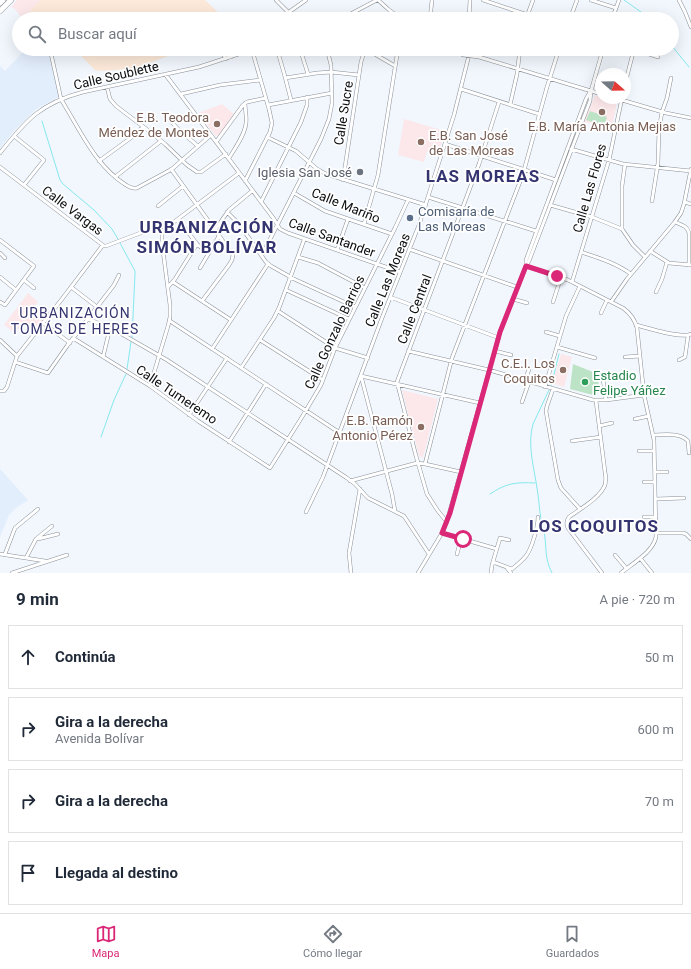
<!DOCTYPE html>
<html lang="es">
<meta charset="utf-8">
<style>
body{margin:0;font-family:Roboto,sans-serif;background:#f2f2f3;color:#1f2937}
.compass{position:absolute;left:595px;top:68px;width:36px;height:36px;border-radius:50%;background:#fff;box-shadow:0 4px 16px #0002;rotate:110deg}
.stop{position:absolute;width:12px;height:12px;margin:-9px;border:3px solid #db2777;border-radius:50%;background:#fff}
.stop.end{background:#db2777;border-color:#fff;box-shadow:0 1px 4px #0008}
.list{margin:0;padding:0;list-style:none}
h2{display:flex;justify-content:space-between;align-items:center;height:52px;margin:0;padding:0 16px;font-size:17px}
h2 small{font-size:13px;font-weight:400;color:#747a83}
.list li{display:grid;grid-template-columns:26px 1fr auto;gap:12px;align-items:center;box-sizing:border-box;height:64px;margin:0 8px 8px;padding:0 8px;border:1px solid #e0e1e3;border-radius:0px}
.list b{display:block;font-size:15px;white-space:nowrap}
.list p{margin:0;font-size:13px;white-space:nowrap;color:#747a83}
.list em{font-size:13px;font-style:normal;color:#747a83}
.icon{flex:none;width:22px;height:22px;fill:none;stroke:currentColor;stroke-width:2;stroke-linecap:round;stroke-linejoin:round}
.map{position:relative;flex:none;width:691px;height:573px;overflow:hidden}
.search{position:absolute;background:#fff;box-shadow:0 4px 16px #0002;left:12px;right:12px;top:12px;height:44px;display:flex;align-items:center;gap:10px;box-sizing:border-box;padding:0 14px;border-radius:22px;color:#747a83;font-size:15px}
.sheet{height:340px;background:#fff}
nav{display:flex;justify-content:space-around;align-items:center;box-sizing:border-box;height:56px;border-top:1px solid #e0e1e3;background:#fff;font-size:11px;color:#747a83}
nav a{display:grid;justify-items:center;gap:2px}
nav .on{color:#db2777}
.map>svg:first-child{display:block}
.commercial{fill:#fce9d9}
.built{fill:#e3eefd}
.education{fill:#fce7ea}
.green{fill:#bce3c5}
.lines{fill:none;stroke-linecap:round;stroke-linejoin:round}
.stream{stroke:#84e9ee;stroke-width:1}
.street-casing{stroke:#8a9097;stroke-width:4}
.primary-casing{stroke:#8a9097;stroke-width:6}
.street{stroke:#fff;stroke-width:3}
.primary{stroke:#fff;stroke-width:5}
.route{stroke:#db2777;stroke-width:5}
.education-dot{fill:#8d6e63;stroke:#fff;stroke-width:1.5}
.worship-dot{fill:#6b7280;stroke:#fff;stroke-width:1.5}
.service-dot{fill:#5c6f8a;stroke:#fff;stroke-width:1.5}
.leisure-dot{fill:#2e9e5b;stroke:#fff;stroke-width:1.5}
.labels{text-anchor:middle;stroke-width:3.5;stroke-linejoin:round;paint-order:stroke}
.street-label{font-size:13px;fill:#0b0d0f;stroke:#fff}
.education-label{font-size:13px;fill:#785e54;stroke:#fff;text-anchor:end}
.worship-label{font-size:13px;fill:#5b616d;stroke:#fff;text-anchor:end}
.service-label{font-size:13px;fill:#4e5e75;stroke:#fff;text-anchor:start}
.leisure-label{font-size:13px;fill:#27864d;stroke:#fff;text-anchor:start}
.neighbourhood-label{font-size:14px;letter-spacing:1px;fill:#343570;stroke:#fff}
.district-label{font-size:17px;font-weight:bold;letter-spacing:1px;fill:#343570;stroke:#fff}
</style>
<div class="map">
<svg width="691" height="573" viewBox="0 0 691 573">
<rect width="100%" height="100%" fill="#f2f7fe"/>
<path class="commercial" d="M40 0H205L224 18 222 19H38L29 11Z
M74 49H190L178 57 176 53 150 63 134 68 117 70 96 71Z"/>
<path class="built" d="M26 49H49L60 96 38 108 30 115 14 131 0 148V66L5 71Z
M0 469 28 500 16 508 9 515 0 537Z"/>
<path class="education" d="M17 0H40L23 19 15 9 11 7Z
M595 95 601 97V98H605L617 102 612 128 584 122Z
M222 104 234 114 219 135 216 136 214 134 198 113Z
M404 119 445 131 438 155 427 152 424 162 398 155Z
M28 293 38 302 31 311 43 320 35 330 24 322 15 333 4 325Z
M561 354 572 357 564 387 552 383Z
M402 390 438 399 424 454 422 458 419 456Z"/>
<path class="green" d="M590 111 607 117 604 126 586 120Z
M573 364 598 374 599 391 597 394 593 395 570 389Z"/>
<g class="lines">
<path class="stream" d="M624 0 651 19
M672 46 689 67
M42 121 60 180 63 184 94 210 112 229 118 239
M120 243 135 271V274L132 338
M127 369 131 342
M551 386 559 354
M549 390 533 424C527 445 534 467 537 488 539 498 539 509 541 519 542 523 543 527 544 531 547 547 544 558 552 573
M101 437 114 400 126 374
M490 494C506 483 516 482 535 483"/>
<defs>
<path id="street" d="M276 0 288 12
M378 0 388 9 401 19
M483 0 540 19
M591 0 616 8
M679 0 685 12 691 27
M279 19 306 0
M341 19 377 0
M430 19 432 0
M469 19 470 0
M526 19 533 0
M570 19 577 0
M612 19 619 0
M50 49 61 99 65 106C82 134 97 167 126 185 130 187 132 189 137 188L172 169 211 135
M220 49 226 59
M277 49 284 73 291 100
M300 49 308 74
M366 49 395 66
M451 49 463 55 479 57 601 94
M634 49 658 57
M231 57 235 49
M165 74 274 219 280 229 288 233 400 272
M285 78 317 73 331 72 359 75
M625 84 634 49
M107 87 110 99 116 106 149 131 165 144 187 165 197 172H201L226 154
M461 89 539 114
M181 94 220 85 261 80
M615 98 666 113 691 118
M268 105 332 93
M510 105 517 74 520 49
M167 117 179 130 198 146
M14 136 44 160 24 185
M267 137 296 151 317 169 326 174 426 205
M216 142 243 105 247 102 266 98
M445 144 556 180
M571 149 623 164 691 171
M0 153C26 120 41 103 83 92L199 67 254 49
M229 158C235 148 245 135 246 123 247 117 245 110 245 103
M99 161 132 137 143 127
M625 164 622 186V229L633 245 645 257
M0 167 104 246H106L151 229H156L162 231
M171 169 233 255 232 260 229 265 202 301
M115 177 161 141
M343 180 361 62 365 49
M245 181 270 132 272 123 269 109 252 50
M294 193 325 211 392 234
M428 197 536 231
M652 201 658 163 659 129 662 112 667 98 671 78
M261 202 301 122 307 105V97
M685 202 691 204
M550 205 592 217 622 229
M158 206 183 186
M227 212 239 224 266 262 271 266 294 279 355 307
M178 219 197 244 208 254
M675 222C681 225 687 225 689 233V265
M364 224 378 175 398 49
M215 230 229 210 252 191
M162 231 239 173
M0 240 34 266 5 305 0 302
M409 249 517 287
M337 250 348 219
M650 251 669 263 691 265
M581 252C599 258 616 263 631 274
M0 253 5 258
M262 255 321 139 329 119 332 103 331 65 327 49
M298 257 318 263 365 288
M526 265V260L586 99 590 92
M526 266 568 280 623 308C630 313 635 320 637 328L644 395 654 440 656 537C653 552 633 563 621 573
M200 268 219 236
M0 277 16 290
M24 280 34 288
M173 282 231 320
M572 282 609 160 622 98
M71 287 97 307
M168 287 175 279 197 244
M286 290 349 319
M656 292 662 279 667 262
M390 297 499 338
M513 299 527 303
M553 302 561 277
M611 302 627 279 674 223 681 213 684 204 691 169
M278 311 335 348 368 358
M601 313 607 300
M88 319 113 329 167 360 347 478 355 484 368 498 404 516 429 554
M170 321 340 433
M43 323 70 343
M636 325C648 328 681 339 691 334
M546 332 560 336
M73 338 150 386 198 421 270 468 302 417 321 385 335 348 395 228 408 200
M0 340 17 356
M260 340 323 380
M557 347 595 358
M212 349 268 264
M408 351 489 370 593 400H606L644 395
M495 351 511 355
M103 357 110 328
M625 357 640 356
M679 360 685 357 688 336
M15 362 48 373 67 346 114 285 119 275
M241 368 274 318 279 308 304 240
M603 379 606 400
M525 381 529 369
M150 386 168 326 170 317V305L162 243V231
M545 387 566 316 580 286
M553 389 547 406 546 411 558 480 561 488 580 509
M0 391H4L7 387 17 356 62 299 103 245
M596 401 605 472C606 476 606 480 605 485 600 498 580 509 569 517 566 521 566 524 568 528L602 573
M522 402 529 382
M189 415 227 358
M635 419 649 416
M599 426 612 423
M653 435C664 435 680 432 688 441L689 453
M572 441 601 437
M229 442 266 384
M639 451H654
M425 464 452 358 523 174 547 87 559 49
M655 472H667
M350 481 417 463 425 464 461 472
M644 482H655
M656 499 684 498
M395 511 392 494 361 376 480 403
M306 512 323 477 382 318 419 225 454 115 469 55V49
M644 517H656
M447 522 438 511 427 494 416 456 397 382 479 164 499 102
M442 533 497 549
M656 533H683L686 534 691 539
M38 539 58 534
M0 554 45 561
M5 554 15 528 38 509
M457 554 461 539
M615 555 626 568
M26 558 36 539 52 526
M640 558 652 573
M493 562 512 569C517 565 522 561 526 556 532 548 538 527 538 517
M507 568 511 573
M12 573 67 555
M351 573 349 553 360 489
M418 573 442 533 447 521 500 332 526 266 529 261 590 101 591 91 603 49
M491 573 492 565 500 538 509 540"/>
<path id="primary" d="M0 3 3 0
M0 11 11 0"/>
</defs>
<use href="#street" class="street-casing"/>
<use href="#primary" class="primary-casing"/>
<use href="#street" class="street"/>
<use href="#primary" class="primary"/>
</g>
<g class="lines">
<path class="route" d="M463 539 442 533 450 513 500 332 526 266 557 276"/>
</g>
<g class="education-dot">
<circle cx="602" cy="112" r="4"/>
<circle cx="217" cy="124" r="4"/>
<circle cx="421" cy="142" r="4"/>
<circle cx="563" cy="370" r="4"/>
<circle cx="421" cy="427" r="4"/>
</g>
<circle class="worship-dot" cx="360" cy="172" r="4"/>
<circle class="service-dot" cx="410" cy="218" r="4"/>
<circle class="leisure-dot" cx="585" cy="382" r="4"/>
<g class="labels">
<g class="street-label">
<text transform="translate(116 75) rotate(-13)" y="5">Calle Soublette</text>
<text transform="translate(343 113) rotate(-81)" y="5">Calle Sucre</text>
<text transform="translate(589 188) rotate(-74)" y="5">Calle Las Flores</text>
<text transform="translate(346 205) rotate(22)" y="5">Calle Mariño</text>
<text transform="translate(73 210) rotate(37)" y="5">Calle Vargas</text>
<text transform="translate(332 237) rotate(20)" y="5">Calle Santander</text>
<text transform="translate(387 280) rotate(-68)" y="5">Calle Las Moreas</text>
<text transform="translate(414 309) rotate(-69)" y="5">Calle Central</text>
<text transform="translate(334 332) rotate(-65)" y="5">Calle Gonzalo Barrios</text>
<text transform="translate(177 394) rotate(34)" y="5">Calle Tumeremo</text>
</g>
<g class="education-label">
<text x="209" y="122">E.B. Teodora<tspan x="209" dy="15">Méndez de Montes</tspan></text>
<text x="602" y="131" text-anchor="middle">E.B. María Antonia Mejias</text>
<text x="429" y="140" text-anchor="start">E.B. San José<tspan x="429" dy="15">de Las Moreas</tspan></text>
<text x="555" y="368">C.E.I. Los<tspan x="555" dy="15">Coquitos</tspan></text>
<text x="413" y="425">E.B. Ramón<tspan x="413" dy="15">Antonio Pérez</tspan></text>
</g>
<g class="worship-label">
<text x="352" y="177">Iglesia San José</text>
</g>
<g class="service-label">
<text x="418" y="216">Comisaría de<tspan x="418" dy="15">Las Moreas</tspan></text>
</g>
<g class="leisure-label">
<text x="593" y="380">Estadio<tspan x="593" dy="15">Felipe Yáñez</tspan></text>
</g>
<g class="neighbourhood-label">
<text x="75" y="318">URBANIZACIÓN<tspan x="75" dy="16">TOMÁS DE HERES</tspan></text>
</g>
<g class="district-label">
<text x="483" y="182">LAS MOREAS</text>
<text x="207" y="233">URBANIZACIÓN<tspan x="207" dy="20">SIMÓN BOLÍVAR</tspan></text>
<text x="594" y="532">LOS COQUITOS</text>
</g>
</g>
</svg>
<svg class="compass" viewBox="-18 -18 36 36"><path d="M0-13l5 13h-10z" fill="#e53935"/><path d="M0 13l5-13h-10z" fill="#747a83"/></svg>
<div class="stop" style="left:463px;top:539px"></div>
<div class="stop end" style="left:557px;top:276px"></div>
<div class="search"><svg class="icon" aria-label="search" viewBox="0 0 24 24"><circle cx="10" cy="10" r="6"/><path d="M15 15l6 6"/></svg>Buscar aquí</div>
</div>
<section class="sheet">
<h2>9 min<small>A pie · 720 m</small></h2>
<ul class="list">
<li><svg class="icon" aria-label="ahead" viewBox="0 0 24 24"><path d="M12 20V5M6 11l6-6 6 6"/></svg><div><b>Continúa</b></div><em>50 m</em></li>
<li><svg class="icon" aria-label="right" viewBox="0 0 24 24"><path d="M7 20v-9h11M14 6l5 5-5 5"/></svg><div><b>Gira a la derecha</b><p>Avenida Bolívar</p></div><em>600 m</em></li>
<li><svg class="icon" aria-label="right" viewBox="0 0 24 24"><path d="M7 20v-9h11M14 6l5 5-5 5"/></svg><div><b>Gira a la derecha</b></div><em>70 m</em></li>
<li><svg class="icon" aria-label="arrive" viewBox="0 0 24 24"><path d="M6 21V4h12l-3 4 3 4H6"/></svg><div><b>Llegada al destino</b></div></li>
</ul>
</section>
<nav>
<a class="on"><svg class="icon" aria-label="map" viewBox="0 0 24 24"><path d="M3 6l6-2 6 2 6-2v14l-6 2-6-2-6 2zM9 4v14M15 6v14"/></svg>Mapa</a>
<a><svg class="icon" aria-label="directions" viewBox="0 0 24 24"><path d="M12 3l9 9-9 9-9-9zM9 14v-3h6M13 9l2 2-2 2"/></svg>Cómo llegar</a>
<a><svg class="icon" aria-label="saved" viewBox="0 0 24 24"><path d="M7 4h10v16l-5-4-5 4z"/></svg>Guardados</a>
</nav>
